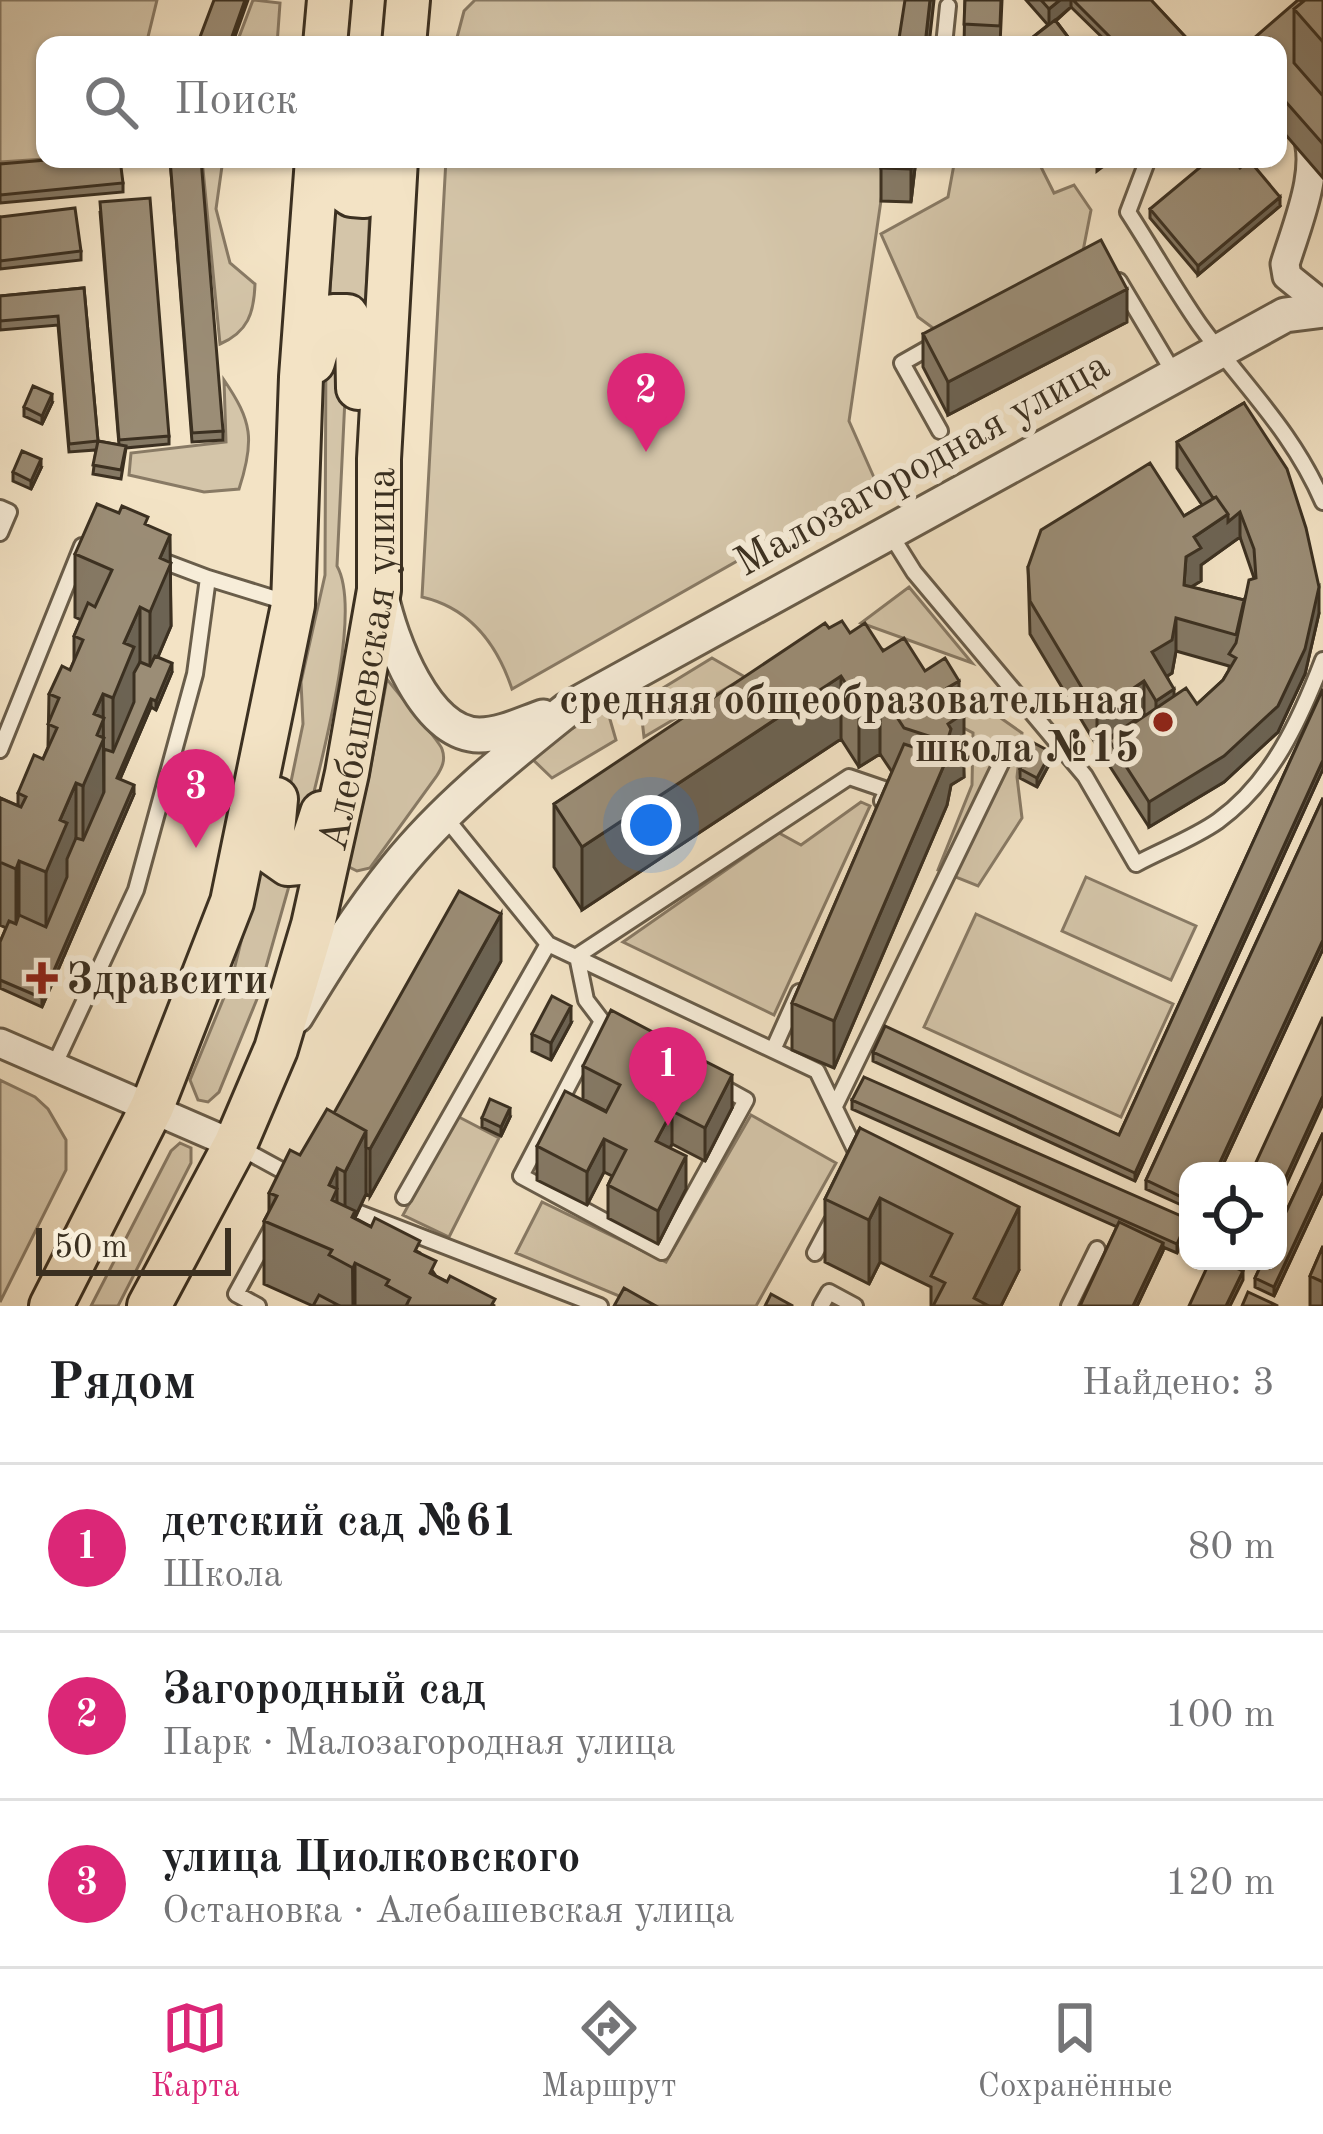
<!DOCTYPE html>
<html lang="ru">
<meta charset="utf-8">
<style>
body{margin:0;font-family:"Old Standard TT",serif;background:#f2f2f2;color:#202124}
.controls{position:absolute;right:36px;bottom:36px;display:grid;overflow:hidden;border-radius:24px;box-shadow:0 3px 9px #0004}
.controls button{width:108px;height:108px;display:grid;place-items:center;padding:0;border:0;border-bottom:3px solid #e0e0e0;background:#fff;color:#202124;font:60px sans-serif}
.scale{position:absolute;left:36px;bottom:30px;width:195px;box-sizing:border-box;padding-left:12px;border:6px solid #3b3021;border-top:0;font-size:33px;line-height:42px;white-space:nowrap;color:#3b3021;-webkit-text-stroke:9px #f7edd9;paint-order:stroke}
.you{position:absolute;left:651px;top:825px;width:42px;height:42px;margin:-30px;border:9px solid #fff;border-radius:50%;background:#1a73e8;box-shadow:0 0 0 18px #1a73e833}
.badge{display:grid;place-items:center;width:78px;height:78px;border-radius:50%;background:#db2777;color:#fff;font-size:39px;font-weight:700}
.pin{position:absolute;translate:-50% -99px;filter:drop-shadow(0 3px 6px #0008)}
.pin::after{content:'';position:absolute;top:63px;width:42px;height:36px;background:inherit;clip-path:polygon(0 0,100% 0,50% 100%)}
.list{margin:0;padding:0;list-style:none}
h2{display:flex;justify-content:space-between;align-items:center;height:156px;margin:0;padding:0 48px;font-size:51px}
h2 small{font-size:39px;font-weight:400;color:#757577}
.list li{display:grid;grid-template-columns:78px 1fr auto;gap:36px;align-items:center;box-sizing:border-box;height:168px;padding:0 48px;border-top:3px solid #e0e0e0}
.list b{display:block;font-size:45px;white-space:nowrap}
.list p{margin:0;font-size:39px;white-space:nowrap;color:#757577}
.list em{font-size:39px;font-style:normal;color:#757577}
.icon{flex:none;width:66px;height:66px;fill:none;stroke:currentColor;stroke-width:2;stroke-linecap:round;stroke-linejoin:round}
.map{position:relative;flex:none;width:1323px;height:1306px;overflow:hidden}
.search{position:absolute;background:#fff;box-shadow:0 3px 9px #0004;left:36px;right:36px;top:36px;height:132px;display:flex;align-items:center;gap:30px;box-sizing:border-box;padding:0 42px;border-radius:24px;color:#757577;font-size:45px}
.sheet{height:660px;background:#fff}
nav{display:flex;justify-content:space-around;align-items:center;box-sizing:border-box;height:168px;border-top:3px solid #e0e0e0;background:#fff;font-size:33px;color:#757577}
nav a{display:grid;justify-items:center;gap:6px}
nav .on{color:#db2777}
.map>svg:first-child{display:block}
.green{fill:#d4c5a9;stroke:#887a65;stroke-width:3}
.lines{fill:none;stroke-linecap:round;stroke-linejoin:round}
.service-casing{stroke:#695d4a;stroke-width:20}
.minor-casing{stroke:#695d4a;stroke-width:33}
.tertiary-casing{stroke:#695d4a;stroke-width:39}
.primary-casing{stroke:#3b3021;stroke-width:48}
.service{stroke:#f7edd9;stroke-width:14}
.minor{stroke:#f7edd9;stroke-width:27}
.tertiary{stroke:#f7edd9;stroke-width:33}
.primary{stroke:#f3e3c5;stroke-width:42}
.wall{fill:#857965;stroke:#3b3021;stroke-width:3;fill-rule:evenodd}
.shaded-wall{fill:#6c6353;stroke:#3b3021;stroke-width:3}
.building{fill:#9b8d76;stroke:#3b3021;stroke-width:3}
.poi-dot{fill:#8f2418;stroke:#f7edd9;stroke-width:4.5}
.labels{text-anchor:middle;stroke-width:12;stroke-linejoin:round;paint-order:stroke}
.street-label{font-size:42px;fill:#3b3021;stroke:#f7edd9}
.poi-label{font-size:42px;font-weight:bold;fill:#3b3021;stroke:#f7edd9;text-anchor:end}
</style>
<div class="map">
<svg width="1323" height="1306" viewBox="0 0 1323 1306">
<rect width="100%" height="100%" fill="#f3e3c5"/>
<filter id="stains"><feTurbulence type="fractalNoise" baseFrequency=".00167" numOctaves="4"/><feColorMatrix values="0 0 0 0 .2 0 0 0 0 .09 0 0 0 0 .02 0 0 0 .5 -.17"/></filter>
<radialGradient id="worn" r=".72"><stop offset=".6" stop-color="#630" stop-opacity="0"/><stop offset="1" stop-color="#630" stop-opacity=".3"/></radialGradient>
<path class="green" d="M0 0H157L146 45H45V159L0 162Z
M253 0 280 3 277 45H236Z
M475 0H909L903 45H455L464 11Z
M202 159H223L216 209 230 263 255 284C254 313 248 332 220 344Z
M446 159H887L849 421 876 482 512 689C497 644 470 608 422 597Z
M955 159H1037L1054 193 1074 185 1091 210 1083 251 937 331 918 317 881 234 948 197Z
M336 196 370 207 365 314 329 305Z
M348 335 337 566C365 616 314 785 301 846L279 839 303 724 301 682 325 575 326 339Z
M224 380C252 421 255 440 239 489L204 492 129 475 131 453 226 442Z
M909 587 972 663 861 623Z
M831 641 961 690 1022 733 1017 777 1022 818 978 886 938 870 972 785 973 733 906 698Z
M712 658 745 677 644 737 640 702Z
M387 679C396 692 439 740 442 749 446 760 442 768 436 777L370 868 357 871 347 866 368 781Z
M607 709 616 740 552 778 527 754Z
M861 802 870 806 774 1015 623 942 779 833 801 845Z
M263 853 291 879 257 999 219 1092 208 1102 198 1100 190 1080 232 978Z
M1086 877 1196 926 1171 980 1062 931Z
M976 914 1173 1004 1121 1117 924 1027Z
M0 1080 35 1097 48 1109 66 1140V1170L0 1302Z
M751 1115 836 1163 756 1306H643L516 1253 542 1202 666 1262Z
M457 1116 499 1138 449 1237 403 1215Z
M180 1143 191 1148V1163L118 1306H91L171 1151Z"/>
<g class="lines">
<defs>
<path id="service" d="M944 45 948 6
M1148 159 1128 212C1152 249 1174 288 1199 324 1243 385 1292 430 1323 502
M1119 281 1175 375
M939 342 902 363 940 431
M0 508 9 512 0 533
M889 532 914 572 1085 776 1136 864C1162 850 1194 838 1218 821 1272 782 1300 720 1323 660
M208 578 289 603
M0 750 82 546
M445 817 548 944 817 1071 860 1160
M577 956 586 1000 602 1021 521 1176 662 1252 746 1100 717 1084
M577 956 849 777 887 790 882 801
M773 1050 799 992
M54 1066 136 890 195 674 208 578 155 558
M836 1104 1008 749
M239 1147 294 1177
M404 1197 548 944
M357 1212 600 1306
M815 1253 832 1221
M258 1306 236 1294 271 1230
M821 1306 829 1292 855 1306
M1069 1306 1097 1249"/>
<path id="minor" d="M1278 100C1286 110 1298 119 1305 130 1323 166 1296 227 1285 264L1287 276 1323 305
M0 1043 235 1145"/>
<path id="tertiary" d="M381 595C390 639 425 734 479 735 501 735 523 724 543 717
M296 1016C327 965 358 915 396 868 445 807 507 758 568 709L1285 315 1323 310"/>
<g id="primary">
<path d="M325 45 329 0"/>
<path d="M404 45 408 0"/>
<path d="M341 159 342 188 352 195 364 196 381 182 383 159"/>
<path d="M313 362 325 321 333 316H347L357 334 358 388"/>
<path d="M276 799 271 852 288 864 299 863 309 853 322 813"/>
<path d="M51 1306 152 1107 232 902 293 605 301 377 317 159"/>
<path id="s1" d="M149 1306 235 1145 276 1049 313 925 347 773 379 590V459L396 159"/>
</g>
</defs>
<use href="#service" class="service-casing"/>
<use href="#minor" class="minor-casing"/>
<use href="#tertiary" class="tertiary-casing"/>
<use href="#primary" class="primary-casing"/>
<use href="#service" class="service"/>
<use href="#minor" class="minor"/>
<use href="#tertiary" class="tertiary"/>
<use href="#primary" class="primary"/>
</g>
<path class="wall" d="M965 0H1002L1000 45H964Z
M1026 0H1151L1193 45H1110L1071 7 1056 21 1074 45H1033V37L1048 25Z
M1298 0H1323V178L1278 126V45Z
M170 159 223 431V440L192 442Z
M916 159 911 202 881 201V168Z
M0 164 123 183V192L0 203Z
M1240 168 1280 206 1198 275 1150 218V209Z
M100 211 169 436V444L126 448 121 479 93 474 96 450 69 452 58 325 0 330V296L84 288 98 441 119 445Z
M0 217 81 251V260L0 269Z
M1127 322 948 415 923 367V334Z
M52 403 42 424 24 416V407Z
M1244 403 1319 613 1305 674 1278 732 1224 782 1149 827 1109 765V740L1145 716 1144 714 1097 746 1030 634 1028 567 1184 516 1202 505 1177 468V442ZM1240 537 1254 578 1244 600 1191 587 1201 581V565ZM1176 651 1229 666V670L1223 680 1197 704 1174 696 1167 676 1172 673Z
M41 468 31 489 13 481V472Z
M148 526 170 562 171 626 158 657 172 672 156 710 151 707 120 779 134 794 42 1007 0 988V942L6 928 0 925V798L18 806V793L43 759 48 747 49 694 70 670 74 661V636L81 620 75 617V554Z
M829 628 850 633 925 671 959 706 964 777 951 785 947 805 834 1068 792 1050V1003L892 772 880 754 859 767 841 739 582 910 554 867V804Z
M1323 689V769L1135 1181 873 1061V1052L1119 1135Z
M1051 761 1037 787 1020 778V769Z
M1323 798V949L1220 1171H1188V1208L1146 1189V1180Z
M501 961 370 1196 366 1194 355 1218 420 1253 436 1276 495 1306H313L264 1284V1221L269 1212V1193L334 1113Z
M571 1023 551 1060 532 1051V1034Z
M583 1066 662 1070 656 1081 732 1108 705 1161 672 1144 670 1148 686 1189 658 1244 608 1218V1185L612 1176 604 1172 587 1205 537 1180V1146L606 1111 583 1099Z
M852 1100 1188 1227 1177 1253 1163 1247V1251L1137 1306H1080L1117 1227 852 1109Z
M510 1117 501 1136 482 1127V1118Z
M860 1128 1019 1270 1001 1306H931V1287L880 1262 869 1284 825 1262V1199Z
M1323 1133V1191L1274 1296 1255 1287V1278Z
M1323 1246V1306H1310V1276Z"/>
<path class="shaded-wall" d="M245 0H248L232 45H229Z
M930 0H934L929 45H925Z
M1060 0H1071V7L1049 26V9Z
M913 159H916L911 202V169Z
M1097 159H1113L1097 171Z
M1280 197V206L1198 275V266Z
M1127 289V322L948 415V382Z
M52 394V403L42 424V416Z
M41 459V468L31 489V481Z
M1240 512V537L1201 565V581L1186 590 1184 585 1186 557 1194 537 1228 514Z
M170 535 171 626 150 675V612L160 558Z
M1319 587V613L1305 674 1278 732 1224 782 1149 827V802Z
M140 607V670L134 711 113 761V698L124 643Z
M1176 618V651L1172 673 1152 686V652Z
M172 663V672L156 710V701Z
M841 676V739L582 910V847Z
M959 681V716L964 713V777L951 785 947 805 834 1068V1021L947 758V688Z
M1144 681V714L1097 746V713Z
M1174 689V722L1156 734V701Z
M880 691V754L859 767V704Z
M103 694 104 801 83 849V786L94 714Z
M151 699V707L117 786V778Z
M1051 752V761L1037 787V778Z
M1323 760V769L1135 1181V1173Z
M76 783V846L67 886 46 935V872L60 820Z
M134 785V794L42 1007V998Z
M19 861V924L16 932V869Z
M501 914V961L370 1196V1149Z
M1323 940V949L1220 1171H1216Z
M571 1006V1023L551 1060V1043Z
M662 1037V1070L643 1107V1074Z
M732 1075V1108L705 1161V1128Z
M1323 1096V1104L1278 1203V1194Z
M510 1108V1117L501 1136V1127Z
M672 1111V1144L656 1174V1141Z
M366 1131V1194L355 1217V1306H353L352 1223 345 1235V1172Z
M604 1139V1172L587 1205V1172Z
M686 1156V1189L658 1244V1211Z
M337 1168V1252L329 1185Z
M1323 1182V1191L1274 1296V1287Z
M880 1198V1262L869 1284V1220Z
M1019 1207V1270L1001 1306H974V1298Z
M1188 1219V1227L1177 1253V1244Z
M1163 1243V1251L1137 1306H1133Z
M1243 1271V1280L1230 1306H1226Z"/>
<path class="building" d="M214 0H245L229 45H197Z
M905 0H930L925 45H898Z
M965 0H1001L1000 26 964 24Z
M1041 0H1060L1049 9Z
M1073 0H1151L1193 45H1118Z
M1298 0 1304 1 1294 9V63L1323 96V144L1278 93V45H1246Z
M1305 0H1323V42L1294 9Z
M1055 20 1074 45H1038L1033 37Z
M58 159H120L123 183 0 195V164Z
M170 159H201L223 431 192 433Z
M883 159H913L911 169 881 168Z
M1210 159H1232L1240 168 1249 160 1280 197 1198 266 1150 209Z
M150 198 169 436 119 440 100 202Z
M75 208 81 251 0 261V217Z
M1101 240 1127 289 948 382 923 334Z
M84 288 98 441 69 444 58 316 0 321V296Z
M33 386 52 394 42 416 24 407Z
M1244 403 1287 469 1306 528 1319 587 1305 649 1278 706 1224 756 1149 802 1109 740 1186 688 1197 704 1223 680 1236 658 1229 654 1236 643 1249 580 1256 578 1254 549 1240 512 1228 522V514L1216 497 1213 498 1177 442Z
M98 441 126 446 121 470 93 465Z
M22 451 41 459 31 481 13 472Z
M1150 463 1184 516 1216 497 1228 514 1194 537 1201 548 1186 557 1184 585 1244 600 1236 635 1176 618 1172 640 1152 652 1174 689 1156 701 1144 681 1097 713 1030 601 1028 567 1041 530Z
M97 504 119 513 122 506 148 517 145 524 170 535 160 558 171 563 150 612 140 607 124 643 134 647 113 698 103 694 94 714 104 718 97 735 104 738 83 786 76 783 60 820 67 823 46 872 19 861 16 869 0 862V798L21 807 26 797 18 793 34 755 43 759 57 728 48 724 59 698 49 694 62 666 70 670 83 640 74 636 88 603 95 607 112 570 75 554Z
M842 621 850 633 865 623 883 651 904 638 925 671 945 658 959 681 947 688 964 713 948 724 951 729 947 742 904 728 880 691 859 704 841 676 582 847 554 804 825 623 829 628Z
M155 656 172 663 156 701 151 699 117 778 134 785 42 998 0 980V942L9 921 16 924 19 915 46 927 67 877V859L76 838 83 840 104 792V749L113 752 134 702V673L140 662 150 666Z
M1323 689V760L1135 1173 873 1052 885 1026 1119 1135Z
M1034 743 1051 752 1037 778 1020 769Z
M904 744 947 758 834 1021 792 1003Z
M1323 798V940L1216 1171H1188V1200L1146 1180Z
M459 891 501 914 370 1149 366 1147V1131L334 1113Z
M552 996 571 1006 551 1043 532 1034Z
M611 1010 662 1037 643 1074 663 1084 681 1049 732 1075 705 1128 672 1111 656 1141 686 1156 658 1211 608 1185 626 1150 604 1139 587 1172 537 1146 565 1091 606 1112 620 1085 583 1066Z
M1323 1017V1096L1278 1194V1171H1252Z
M864 1077 1188 1219 1177 1244 852 1100Z
M490 1099 510 1108 501 1127 482 1118Z
M327 1109 366 1131 345 1172 337 1168 329 1185 337 1189 332 1200 355 1211 352 1217 371 1227 375 1218 420 1241 415 1251 436 1261 430 1273 447 1282 450 1276 495 1299 491 1306H406L410 1298 386 1285 389 1280 355 1263 353 1268 329 1255 332 1250 264 1221 277 1196 269 1193 290 1150 300 1155Z
M860 1128 1019 1207 974 1298 989 1306H933L945 1283 931 1276 952 1234 880 1198 869 1220 825 1199Z
M1323 1133V1182L1274 1287 1255 1278 1263 1261H1278V1229Z
M1119 1222 1163 1243 1133 1306H1080Z
M1323 1246V1282L1310 1276Z
M1210 1261H1220L1243 1271 1226 1306H1189Z
M624 1288 656 1306H614Z
M1248 1292 1278 1306H1242Z
M771 1294 793 1306H765Z
M319 1295 340 1306H313Z"/>
<g class="poi-dot">
<circle cx="1163" cy="722" r="12"/>
<path d="M36 960h12v12h12v12h-12v12h-12v-12h-12v-12h12z"/>
</g>
<g class="labels">
<g class="street-label">
<text transform="translate(921 462) rotate(-29)" y="15">Малозагородная улица</text>
<text dy="15" stroke="none"><textPath href="#s1" startOffset="687">Алебашевская улица</textPath></text>
</g>
<g class="poi-label">
<text x="1139" y="713">средняя общеобразовательная<tspan x="1139" dy="48">школа №15</tspan></text>
<text x="66" y="993" text-anchor="start">Здравсити</text>
</g>
</g>
<rect width="100%" height="100%" filter="url(#stains)"/>
<rect width="100%" height="100%" fill="url(#worn)"/>
</svg>
<div class="controls">
<button><svg class="icon" aria-label="locate" viewBox="0 0 24 24"><circle cx="12" cy="12" r="6"/><path d="M12 2v4M12 18v4M2 12h4M18 12h4"/></svg></button>
</div>
<div class="scale">50 m</div>
<div class="you"></div>
<div class="pin badge" style="left:668px;top:1126px">1</div>
<div class="pin badge" style="left:646px;top:452px">2</div>
<div class="pin badge" style="left:196px;top:848px">3</div>
<div class="search"><svg class="icon" aria-label="search" viewBox="0 0 24 24"><circle cx="10" cy="10" r="6"/><path d="M15 15l6 6"/></svg>Поиск</div>
</div>
<section class="sheet">
<h2>Рядом<small>Найдено: 3</small></h2>
<ul class="list">
<li><span class="badge">1</span><div><b>детский сад №61</b><p>Школа</p></div><em>80 m</em></li>
<li><span class="badge">2</span><div><b>Загородный сад</b><p>Парк · Малозагородная улица</p></div><em>100 m</em></li>
<li><span class="badge">3</span><div><b>улица Циолковского</b><p>Остановка · Алебашевская улица</p></div><em>120 m</em></li>
</ul>
</section>
<nav>
<a class="on"><svg class="icon" aria-label="map" viewBox="0 0 24 24"><path d="M3 6l6-2 6 2 6-2v14l-6 2-6-2-6 2zM9 4v14M15 6v14"/></svg>Карта</a>
<a><svg class="icon" aria-label="directions" viewBox="0 0 24 24"><path d="M12 3l9 9-9 9-9-9zM9 14v-3h6M13 9l2 2-2 2"/></svg>Маршрут</a>
<a><svg class="icon" aria-label="saved" viewBox="0 0 24 24"><path d="M7 4h10v16l-5-4-5 4z"/></svg>Сохранённые</a>
</nav>
